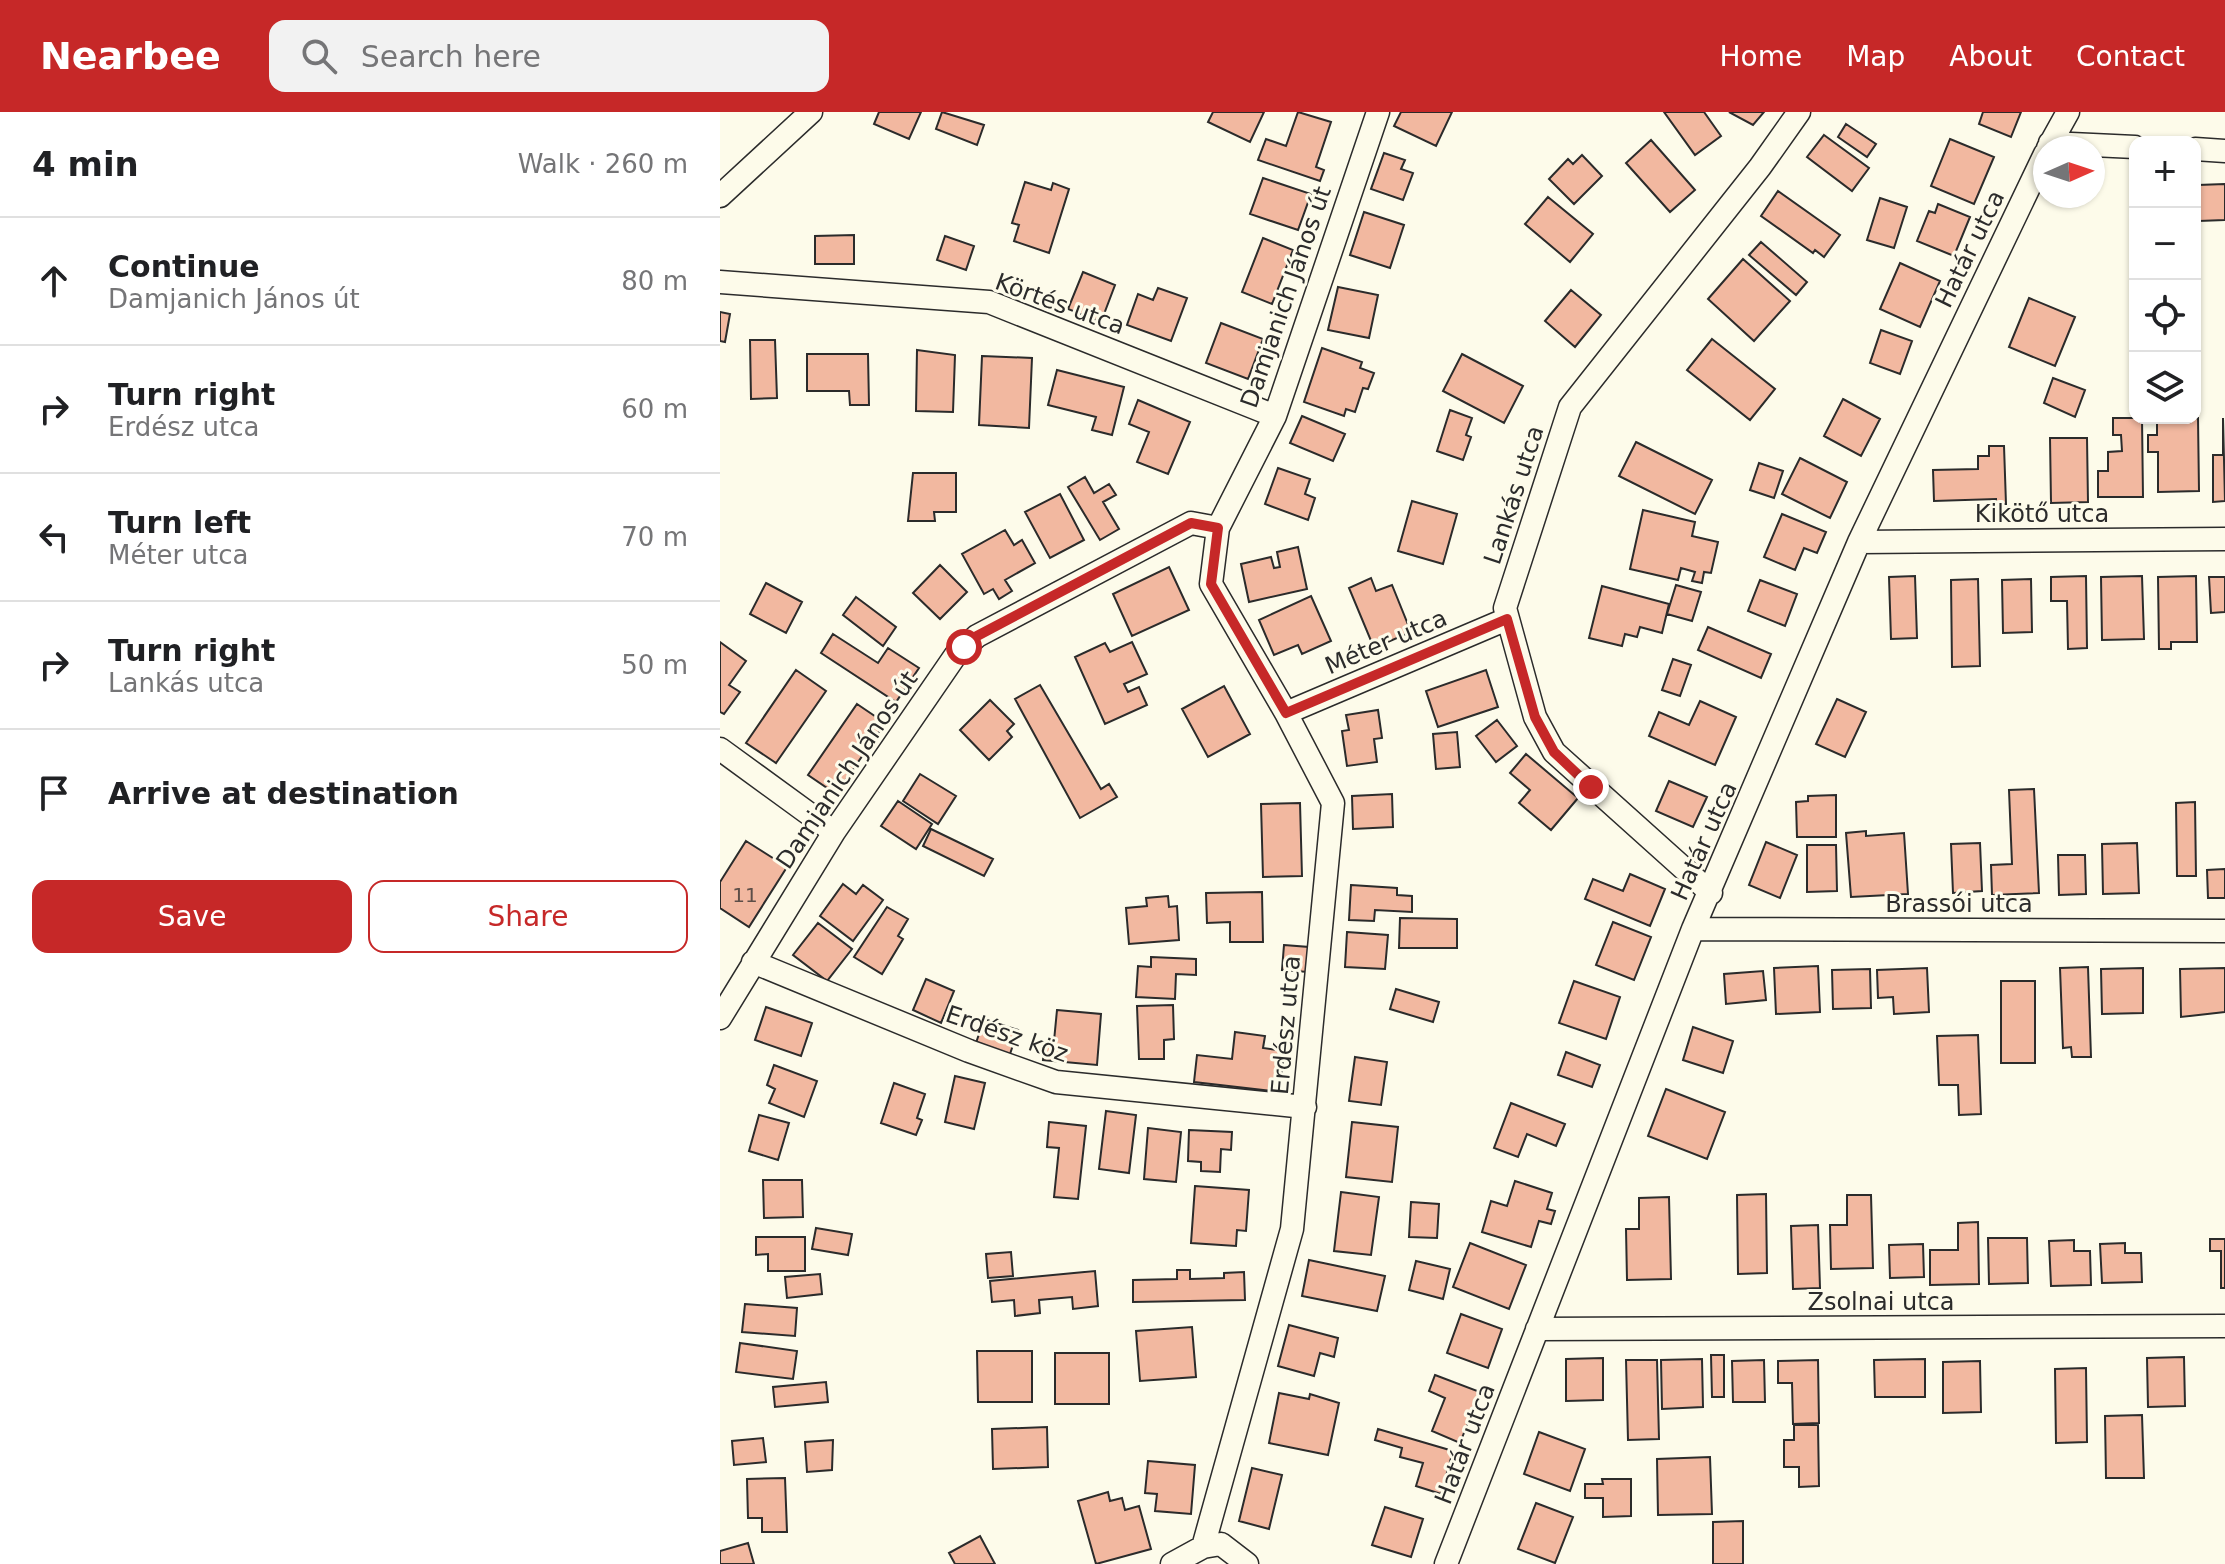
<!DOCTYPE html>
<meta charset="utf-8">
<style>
body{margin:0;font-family:"DejaVu Sans",sans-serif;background:#f2f2f2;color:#202124}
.controls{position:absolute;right:24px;top:24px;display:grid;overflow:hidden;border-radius:16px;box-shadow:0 2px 6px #0004}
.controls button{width:72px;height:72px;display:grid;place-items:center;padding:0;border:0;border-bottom:2px solid #e0e0e0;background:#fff;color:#202124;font:40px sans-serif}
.compass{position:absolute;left:1313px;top:24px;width:72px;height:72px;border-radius:50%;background:#fff;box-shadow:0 2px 6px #0004;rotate:87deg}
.stop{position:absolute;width:24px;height:24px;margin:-18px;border:6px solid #c62828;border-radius:50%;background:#fff}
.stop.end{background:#c62828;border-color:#fff;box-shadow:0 2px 8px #0008}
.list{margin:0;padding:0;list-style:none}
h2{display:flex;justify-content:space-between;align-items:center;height:104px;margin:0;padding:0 32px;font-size:34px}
h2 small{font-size:26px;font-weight:400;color:#757577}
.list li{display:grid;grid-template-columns:52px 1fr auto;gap:24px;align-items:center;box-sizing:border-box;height:128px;padding:0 32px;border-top:2px solid #e0e0e0}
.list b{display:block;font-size:30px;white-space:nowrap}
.list p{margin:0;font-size:26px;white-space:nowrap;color:#757577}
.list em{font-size:26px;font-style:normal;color:#757577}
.actions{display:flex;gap:16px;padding:24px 32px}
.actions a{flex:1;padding:18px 0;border:2px solid #c62828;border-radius:16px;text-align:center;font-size:28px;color:#c62828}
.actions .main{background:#c62828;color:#fff}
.icon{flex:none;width:44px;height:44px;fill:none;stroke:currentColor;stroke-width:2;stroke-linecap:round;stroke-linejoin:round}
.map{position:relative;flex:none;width:1505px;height:1452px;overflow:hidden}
header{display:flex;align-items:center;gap:48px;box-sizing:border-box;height:112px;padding:0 40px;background:#c62828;color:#fff}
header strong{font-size:38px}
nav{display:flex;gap:44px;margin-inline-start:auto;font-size:28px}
.search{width:560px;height:72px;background:#f2f2f2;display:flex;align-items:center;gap:20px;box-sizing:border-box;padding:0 28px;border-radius:16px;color:#757577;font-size:30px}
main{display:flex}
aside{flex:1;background:#fff}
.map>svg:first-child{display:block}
.building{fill:#f2b8a0;stroke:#2b2b2b;stroke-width:2}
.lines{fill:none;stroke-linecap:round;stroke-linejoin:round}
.minor-casing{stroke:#2b2b2b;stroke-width:25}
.minor{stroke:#fdfbea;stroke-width:22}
.route{stroke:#c62828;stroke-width:10}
.labels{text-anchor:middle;stroke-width:6;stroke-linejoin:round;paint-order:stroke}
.number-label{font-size:20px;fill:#5d4e48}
.street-label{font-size:24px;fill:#2b2b2b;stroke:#fdfbea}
</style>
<header>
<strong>Nearbee</strong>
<div class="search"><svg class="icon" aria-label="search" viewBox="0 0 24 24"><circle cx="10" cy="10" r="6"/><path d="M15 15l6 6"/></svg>Search here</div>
<nav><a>Home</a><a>Map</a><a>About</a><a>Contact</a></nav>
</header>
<main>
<aside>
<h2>4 min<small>Walk · 260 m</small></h2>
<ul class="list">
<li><svg class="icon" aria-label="ahead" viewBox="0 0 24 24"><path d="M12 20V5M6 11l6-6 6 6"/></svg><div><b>Continue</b><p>Damjanich János út</p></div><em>80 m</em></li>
<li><svg class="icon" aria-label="right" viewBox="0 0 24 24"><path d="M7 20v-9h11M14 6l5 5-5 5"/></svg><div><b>Turn right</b><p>Erdész utca</p></div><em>60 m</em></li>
<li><svg class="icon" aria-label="left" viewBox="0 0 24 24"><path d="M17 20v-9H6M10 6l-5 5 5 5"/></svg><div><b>Turn left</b><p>Méter utca</p></div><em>70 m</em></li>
<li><svg class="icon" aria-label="right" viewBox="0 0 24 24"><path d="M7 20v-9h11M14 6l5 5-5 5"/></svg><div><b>Turn right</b><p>Lankás utca</p></div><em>50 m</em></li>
<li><svg class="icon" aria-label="arrive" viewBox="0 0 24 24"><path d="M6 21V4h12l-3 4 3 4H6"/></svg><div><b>Arrive at destination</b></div></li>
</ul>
<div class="actions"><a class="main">Save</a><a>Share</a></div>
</aside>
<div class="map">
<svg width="1505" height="1452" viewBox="0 0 1505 1452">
<rect width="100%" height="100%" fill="#fdfbea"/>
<path class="building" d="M159 0H201L189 27 154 12Z
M222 0 264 13 257 33 216 17Z
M493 0H544L530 30 488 10Z
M578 0 611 10 596 55 604 58 600 69 538 48 546 27 566 34Z
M681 0H732L716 34 674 14Z
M944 0H984L1001 24 975 43Z
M1009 0H1044L1033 13Z
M1263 0H1301L1291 25 1259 12Z
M1126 12 1156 32 1147 45 1118 25Z
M1104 23 1149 56 1132 79 1087 45Z
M1230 27 1274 45 1254 92 1211 74Z
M931 28 975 78 950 100 906 51Z
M664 41 685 48 681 57 693 61 683 88 651 77Z
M862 43 882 64 854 92 829 67 848 47 853 52Z
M543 66 591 82 578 118 530 102Z
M305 70 331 78 333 71 349 77 329 141 294 129 299 113 292 111Z
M1505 72V108L1479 109 1478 73Z
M1058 79 1120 123 1104 145 1095 138 1093 141 1041 104Z
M828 85 873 122 850 150 805 112Z
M1160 86 1187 95 1174 136 1147 128Z
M1218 92 1250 105 1234 144 1197 129 1209 99 1215 101Z
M644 100 684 113 670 156 630 143Z
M134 123V152H95V124Z
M225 124 254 134 246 158 217 148Z
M543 126 573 138 552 192 522 180Z
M1041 130 1087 170 1076 183 1029 143Z
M1023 147 1070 189 1034 229 988 187Z
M1180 151 1220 169 1200 215 1160 197Z
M363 160 395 173 381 210 348 197Z
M618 175 658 183 649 226 608 218Z
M438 176 467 186 451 229 407 213 418 182 433 188Z
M851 178 881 203 855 235 825 209Z
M1309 186 1355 205 1335 254 1289 235Z
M0 200 10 202 5 230 0 229Z
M501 211 543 227 528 267 486 251Z
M1161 218 1192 229 1180 262 1150 251Z
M992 227 1055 277 1030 308 967 258Z
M30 228H55L57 286 31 287Z
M602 236 642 250 640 256 654 261 648 277 643 276 635 300 626 297 624 304 584 290Z
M197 238 235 243 233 300 196 299Z
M87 242H148L149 293H130L129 279H87Z
M742 242 803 274 784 311 723 279Z
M262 244 312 246 309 316 259 313Z
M337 258 404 275 392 323 372 318 376 305 328 293Z
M1333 266 1365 278 1355 305 1324 291Z
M1123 287 1160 307 1141 344 1104 324Z
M418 288 470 310 448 362 417 350 429 320 409 312Z
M730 298 752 306 746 323 751 325 743 348 717 339Z
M582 304 625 322 613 349 570 331Z
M1393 306H1422L1423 385H1378V359H1388V340L1402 339 1401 323H1393Z
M1478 306 1479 379 1438 380V340H1428V323H1437V307Z
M1503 306 1505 389 1493 390V343H1503Z
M1330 326H1367L1368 390 1331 391Z
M916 330 992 368 975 402 899 364Z
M1269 334H1284L1286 392H1276V387L1214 389 1213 358 1258 357V344H1269Z
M1080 346 1127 370 1110 406 1062 382Z
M1039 351 1063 359 1054 386 1030 378Z
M558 356 590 367 585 382 595 386 588 408 545 392Z
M193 361H236V400H214L215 409H188Z
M365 365 374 381 389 372 396 383 383 390 399 417 380 428 348 375Z
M340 382 364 428 330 446 305 400Z
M692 389 737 402 723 452 678 439Z
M923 398 975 410 972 424 998 430 991 461 984 460 982 471 972 469 975 460 961 456 958 468 910 457Z
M1062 402 1106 420 1097 441 1084 436 1075 458 1044 445Z
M285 418 294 433 302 428 315 451 285 468 292 479 279 487 273 477 264 482 242 442Z
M578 435 587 477 529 490 521 452 551 445 554 456 560 455 557 440Z
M220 453 247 480 220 507 193 481Z
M449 455 469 498 412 524 393 482Z
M1195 464 1197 526 1171 527 1169 465Z
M1366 464 1367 536 1348 537 1347 489H1331V465Z
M1422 464 1424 527 1382 528 1381 465Z
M1476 464 1477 530H1451V537H1439L1438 465Z
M1489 465H1505V500L1491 501Z
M651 466 656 479 672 473 691 520 654 536 629 476Z
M1258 467 1260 554 1232 555 1231 468Z
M1311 467 1312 520 1283 521 1282 468Z
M1040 468 1077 482 1065 514 1028 499Z
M46 471 82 490 66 521 30 502Z
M956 473 981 480 972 509 947 502Z
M882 474 949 492 942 521 920 515 917 525 905 522 902 534 869 526Z
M591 484 611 529 582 542 578 533 554 543 539 508Z
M136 485 176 515 163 534 123 503Z
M988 515 1051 542 1041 566 978 538Z
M113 522 158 551 168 536 199 556 176 590 101 541Z
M0 530 26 549 9 573 20 580 4 602 0 600Z
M412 530 427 562 404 572 408 580 419 575 427 593 385 612 355 545 385 531 390 540Z
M953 547 971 553 960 584 942 578Z
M76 558 106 579 56 651 26 631Z
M766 558 778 595 718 615 706 579Z
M320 573 381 677 389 672 397 685 360 706 295 587Z
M504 574 530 622 488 645 462 597Z
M1117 587 1146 600 1125 645 1096 632Z
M270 588 294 612 287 619 292 625 269 648 240 618Z
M980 589 1016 605 995 653 929 624 939 600 969 613Z
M137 592 165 611 116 682 88 663Z
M658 598 662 626 654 627 657 650 627 654 622 619 629 618 626 603Z
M777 608 797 634 776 650 756 624Z
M737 620 740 655 716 657 713 622Z
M806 642 858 686 831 718 799 691 810 678 790 661Z
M200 662 236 684 218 712 183 689Z
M949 669 987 685 973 715 936 699Z
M1314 677 1319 781 1272 783 1271 753 1292 752 1289 678Z
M672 682 673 715 633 717 632 684Z
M1116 683V725H1077L1076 690 1088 689V684Z
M178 689 212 712 196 737 161 714Z
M1475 690 1476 764H1457L1456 691Z
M580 691 582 764 543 765 541 692Z
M211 717 273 747 264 764 203 734Z
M1146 719V724L1184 721 1188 782 1131 785 1126 721Z
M26 729 67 755 29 815 0 796V770Z
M1046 730 1077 743 1060 786 1029 773Z
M1260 731 1262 779 1233 781 1231 732Z
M1417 731 1419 781 1383 782 1382 732Z
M1087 733H1116L1117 779 1087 780Z
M1338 743H1365L1366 782 1339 783Z
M1505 757V786H1488L1487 758Z
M910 762 945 777 930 814 865 787 873 767 903 779Z
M123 772 136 782 143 773 163 788 133 829 100 804Z
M631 773 677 776V783L692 784V800L655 798 654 809 629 808Z
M542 780 543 830H510V810L487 811 486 781Z
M448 784 449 795 457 794 459 828 409 832 406 796 427 794 426 786Z
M167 795 188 807 178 824 183 827 162 862 134 845Z
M680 806 737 807V836H679Z
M893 810 931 825 914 868 876 853Z
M98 811 132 837 107 869 73 843Z
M627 820 668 823 665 857 625 855Z
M564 833 589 835 588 860 562 858Z
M431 845 476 847V863L456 862 455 887 416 885 418 854 431 855Z
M1098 854 1100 900 1056 902 1054 856Z
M1368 855 1371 945H1352L1351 935 1343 936 1340 856Z
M1207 856 1209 900 1174 902 1173 885 1158 886 1157 858Z
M1423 856V901L1382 902 1381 857Z
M1505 856V900L1461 905 1460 857Z
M1150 857 1151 896 1113 897 1112 858Z
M1043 859 1046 888 1006 892 1004 862Z
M206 867 234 879 221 911 193 898Z
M854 869 900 885 886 927 839 911Z
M1281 869H1315V951H1281Z
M676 877 719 890 713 910 670 897Z
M453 893 454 927 444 928V947H419L417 894Z
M46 895 92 911 81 944 35 928Z
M337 898 381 902 377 953 323 948 325 928 334 929Z
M264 907 298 918 288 948 254 937Z
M973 915 1013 929 1003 961 963 948Z
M515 920 545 924 543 936 564 939 560 980 474 970 477 943 512 947Z
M1258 923 1261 1002 1239 1003 1238 973H1219L1217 924Z
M846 940 880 953 872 975 838 963Z
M635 945 667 950 661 993 629 989Z
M54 953 97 969 84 1005 49 991 55 977 47 973Z
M235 964 265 971 254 1017 225 1010Z
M174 971 205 982 197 1006 202 1008 196 1023 161 1011Z
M946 977 1005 1000 987 1047 928 1024Z
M791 991 845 1012 836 1034 807 1022 798 1045 774 1036Z
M386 999 416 1003 409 1061 379 1057Z
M39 1003 69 1011 58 1048 29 1039Z
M329 1010 366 1014 358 1087 334 1085 339 1036 327 1035Z
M632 1010 678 1015 672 1070 626 1065Z
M428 1016 461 1020 456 1070 424 1067Z
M469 1018 512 1020 511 1038 501 1037 500 1060 481 1059V1050L468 1049Z
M43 1068H82L83 1105 44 1106Z
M795 1069 832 1081 827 1097 835 1099 831 1112 819 1109 811 1135 762 1120 771 1089 787 1094Z
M475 1074 529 1078 526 1119 517 1118 516 1134 471 1131Z
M621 1080 659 1085 651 1143 614 1139Z
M1046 1082 1047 1161 1018 1162 1017 1083Z
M1127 1083H1151L1153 1156 1111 1157 1110 1113H1127Z
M949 1085 951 1167 907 1168 906 1117H919V1086Z
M691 1090 719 1092 717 1126 689 1125Z
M1258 1110 1259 1172 1210 1173V1138H1238V1111Z
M1098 1113 1100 1176 1073 1177 1071 1114Z
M96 1116 132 1122 128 1143 92 1137Z
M36 1125H85V1159H48V1142L36 1143Z
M1268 1126H1307L1308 1171 1269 1172Z
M1490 1127H1505V1176H1501V1139H1490Z
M1354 1128V1139H1370L1371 1173 1331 1174 1329 1129Z
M750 1131 806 1153 789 1197 733 1175Z
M1405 1131V1141H1421L1422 1170 1382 1171 1380 1132Z
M1203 1132 1204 1165 1170 1166 1169 1133Z
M291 1140 293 1164 268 1166 266 1142Z
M589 1148 665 1164 657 1199 582 1184Z
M696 1149 730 1157 723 1187 689 1178Z
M457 1158H470V1167L504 1166V1161L524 1160 525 1188 413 1190V1168L457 1167Z
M375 1159 378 1194 353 1197 352 1185 319 1188 320 1201 295 1204 294 1188 272 1190 270 1169Z
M100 1162 102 1182 67 1186 65 1165Z
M25 1192 77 1196 75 1224 22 1220Z
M741 1202 782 1217 768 1256 727 1241Z
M569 1213 618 1226 614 1245 600 1241 594 1264 558 1254Z
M472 1215 476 1265 420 1269 416 1219Z
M20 1231 77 1239 73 1267 16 1260Z
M257 1239H312V1290H258Z
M335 1241H389V1292H335Z
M991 1243H1004V1285H992Z
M1464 1245 1465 1294 1428 1295 1427 1246Z
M883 1246V1288L846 1289V1247Z
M982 1247 983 1295 942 1297 941 1248Z
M1205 1247V1285H1155L1154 1248Z
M906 1248H937L939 1327 908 1328Z
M1044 1248 1045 1290H1013L1012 1249Z
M1098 1248 1099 1311 1073 1312 1072 1271H1058V1249Z
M1260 1249 1261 1300 1223 1301V1250Z
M1366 1256 1367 1330 1336 1331 1335 1257Z
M715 1263 760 1280 740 1331 712 1319 725 1286 709 1279Z
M106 1270 108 1290 55 1295 53 1275Z
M559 1281 589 1287 590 1282 619 1291 608 1343 549 1331Z
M1422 1303 1424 1366H1386L1385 1304Z
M1074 1313H1098L1099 1374 1079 1375V1355H1064V1328H1074Z
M327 1315 328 1355 273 1357 272 1317Z
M658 1317 733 1339 721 1382 696 1374 703 1351 680 1345 682 1336 655 1328Z
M819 1320 865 1337 850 1379 804 1362Z
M43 1326 46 1350 14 1353 12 1329Z
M113 1328 112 1358 87 1360 85 1330Z
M990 1345 992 1402 938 1403 937 1347Z
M428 1349 475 1353 471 1402 435 1399 437 1382 425 1381Z
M532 1356 562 1363 549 1417 519 1409Z
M65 1366 67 1420H42V1406H28L27 1367Z
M882 1367H911V1404L883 1405V1386H865V1372H883Z
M388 1380 390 1389 402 1386 405 1398 419 1394 431 1437 376 1452 358 1389Z
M816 1391 853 1405 835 1451 798 1437Z
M665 1395 703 1407 691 1445 652 1433Z
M1023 1409V1452H993V1410Z
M260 1424 275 1452H235L229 1441Z
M28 1431 34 1452H0V1439Z"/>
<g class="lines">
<defs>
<path id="minor" d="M1330 31 1415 35
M1328 36 1348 0
M1475 37 1505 39
M0 84 91 0
M0 170 269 190 555 304
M1139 430 1505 427
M566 601 787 507
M0 637 114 720
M991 781 834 640 815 605 785 496 850 295 1040 55 1079 0
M973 817 1505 819
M33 850 249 939 336 970 585 995
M0 906 114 720 235 544 257 524 471 411 498 416
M817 1217 1505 1214
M483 1435 572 1117 613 691 566 601 491 472 498 416 555 304 658 0
M452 1452 483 1435 501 1432 527 1452
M726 1452 973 817 1139 430 1325 42"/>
</defs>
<use href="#minor" class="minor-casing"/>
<use href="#minor" class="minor"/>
</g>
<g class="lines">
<path class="route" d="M244 535 257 524 471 411 498 416 491 472 566 601 787 507 815 605 834 640 871 675"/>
</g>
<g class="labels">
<g class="number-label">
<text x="25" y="790">11</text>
</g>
<g class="street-label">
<text transform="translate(1250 137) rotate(-64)" y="8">Határ utca</text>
<text transform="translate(566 185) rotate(-71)" y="8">Damjanich János út</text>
<text transform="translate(340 192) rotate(20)" y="8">Körtés utca</text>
<text transform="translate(794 383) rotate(-72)" y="8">Lankás utca</text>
<text x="1322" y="410">Kikötő utca</text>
<text transform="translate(666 530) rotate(-23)" y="8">Méter utca</text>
<text transform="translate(127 658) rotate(-56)" y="8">Damjanich János út</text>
<text transform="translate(984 729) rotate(-66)" y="8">Határ utca</text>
<text x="1239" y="800">Brassói utca</text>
<text transform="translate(566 913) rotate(-85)" y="8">Erdész utca</text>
<text transform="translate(287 922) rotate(19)" y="8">Erdész köz</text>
<text x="1161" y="1198">Zsolnai utca</text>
<text transform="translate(745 1332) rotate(-69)" y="8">Határ utca</text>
</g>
</g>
</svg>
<div class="controls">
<button>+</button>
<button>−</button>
<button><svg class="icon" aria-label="locate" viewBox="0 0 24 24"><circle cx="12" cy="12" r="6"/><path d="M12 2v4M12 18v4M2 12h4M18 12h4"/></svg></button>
<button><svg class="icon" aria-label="layers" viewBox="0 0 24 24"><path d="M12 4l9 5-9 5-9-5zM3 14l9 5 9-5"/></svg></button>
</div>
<svg class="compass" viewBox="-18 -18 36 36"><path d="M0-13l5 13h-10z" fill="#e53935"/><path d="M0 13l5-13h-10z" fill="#757577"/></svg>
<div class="stop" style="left:244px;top:535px"></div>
<div class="stop end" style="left:871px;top:675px"></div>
</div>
</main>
